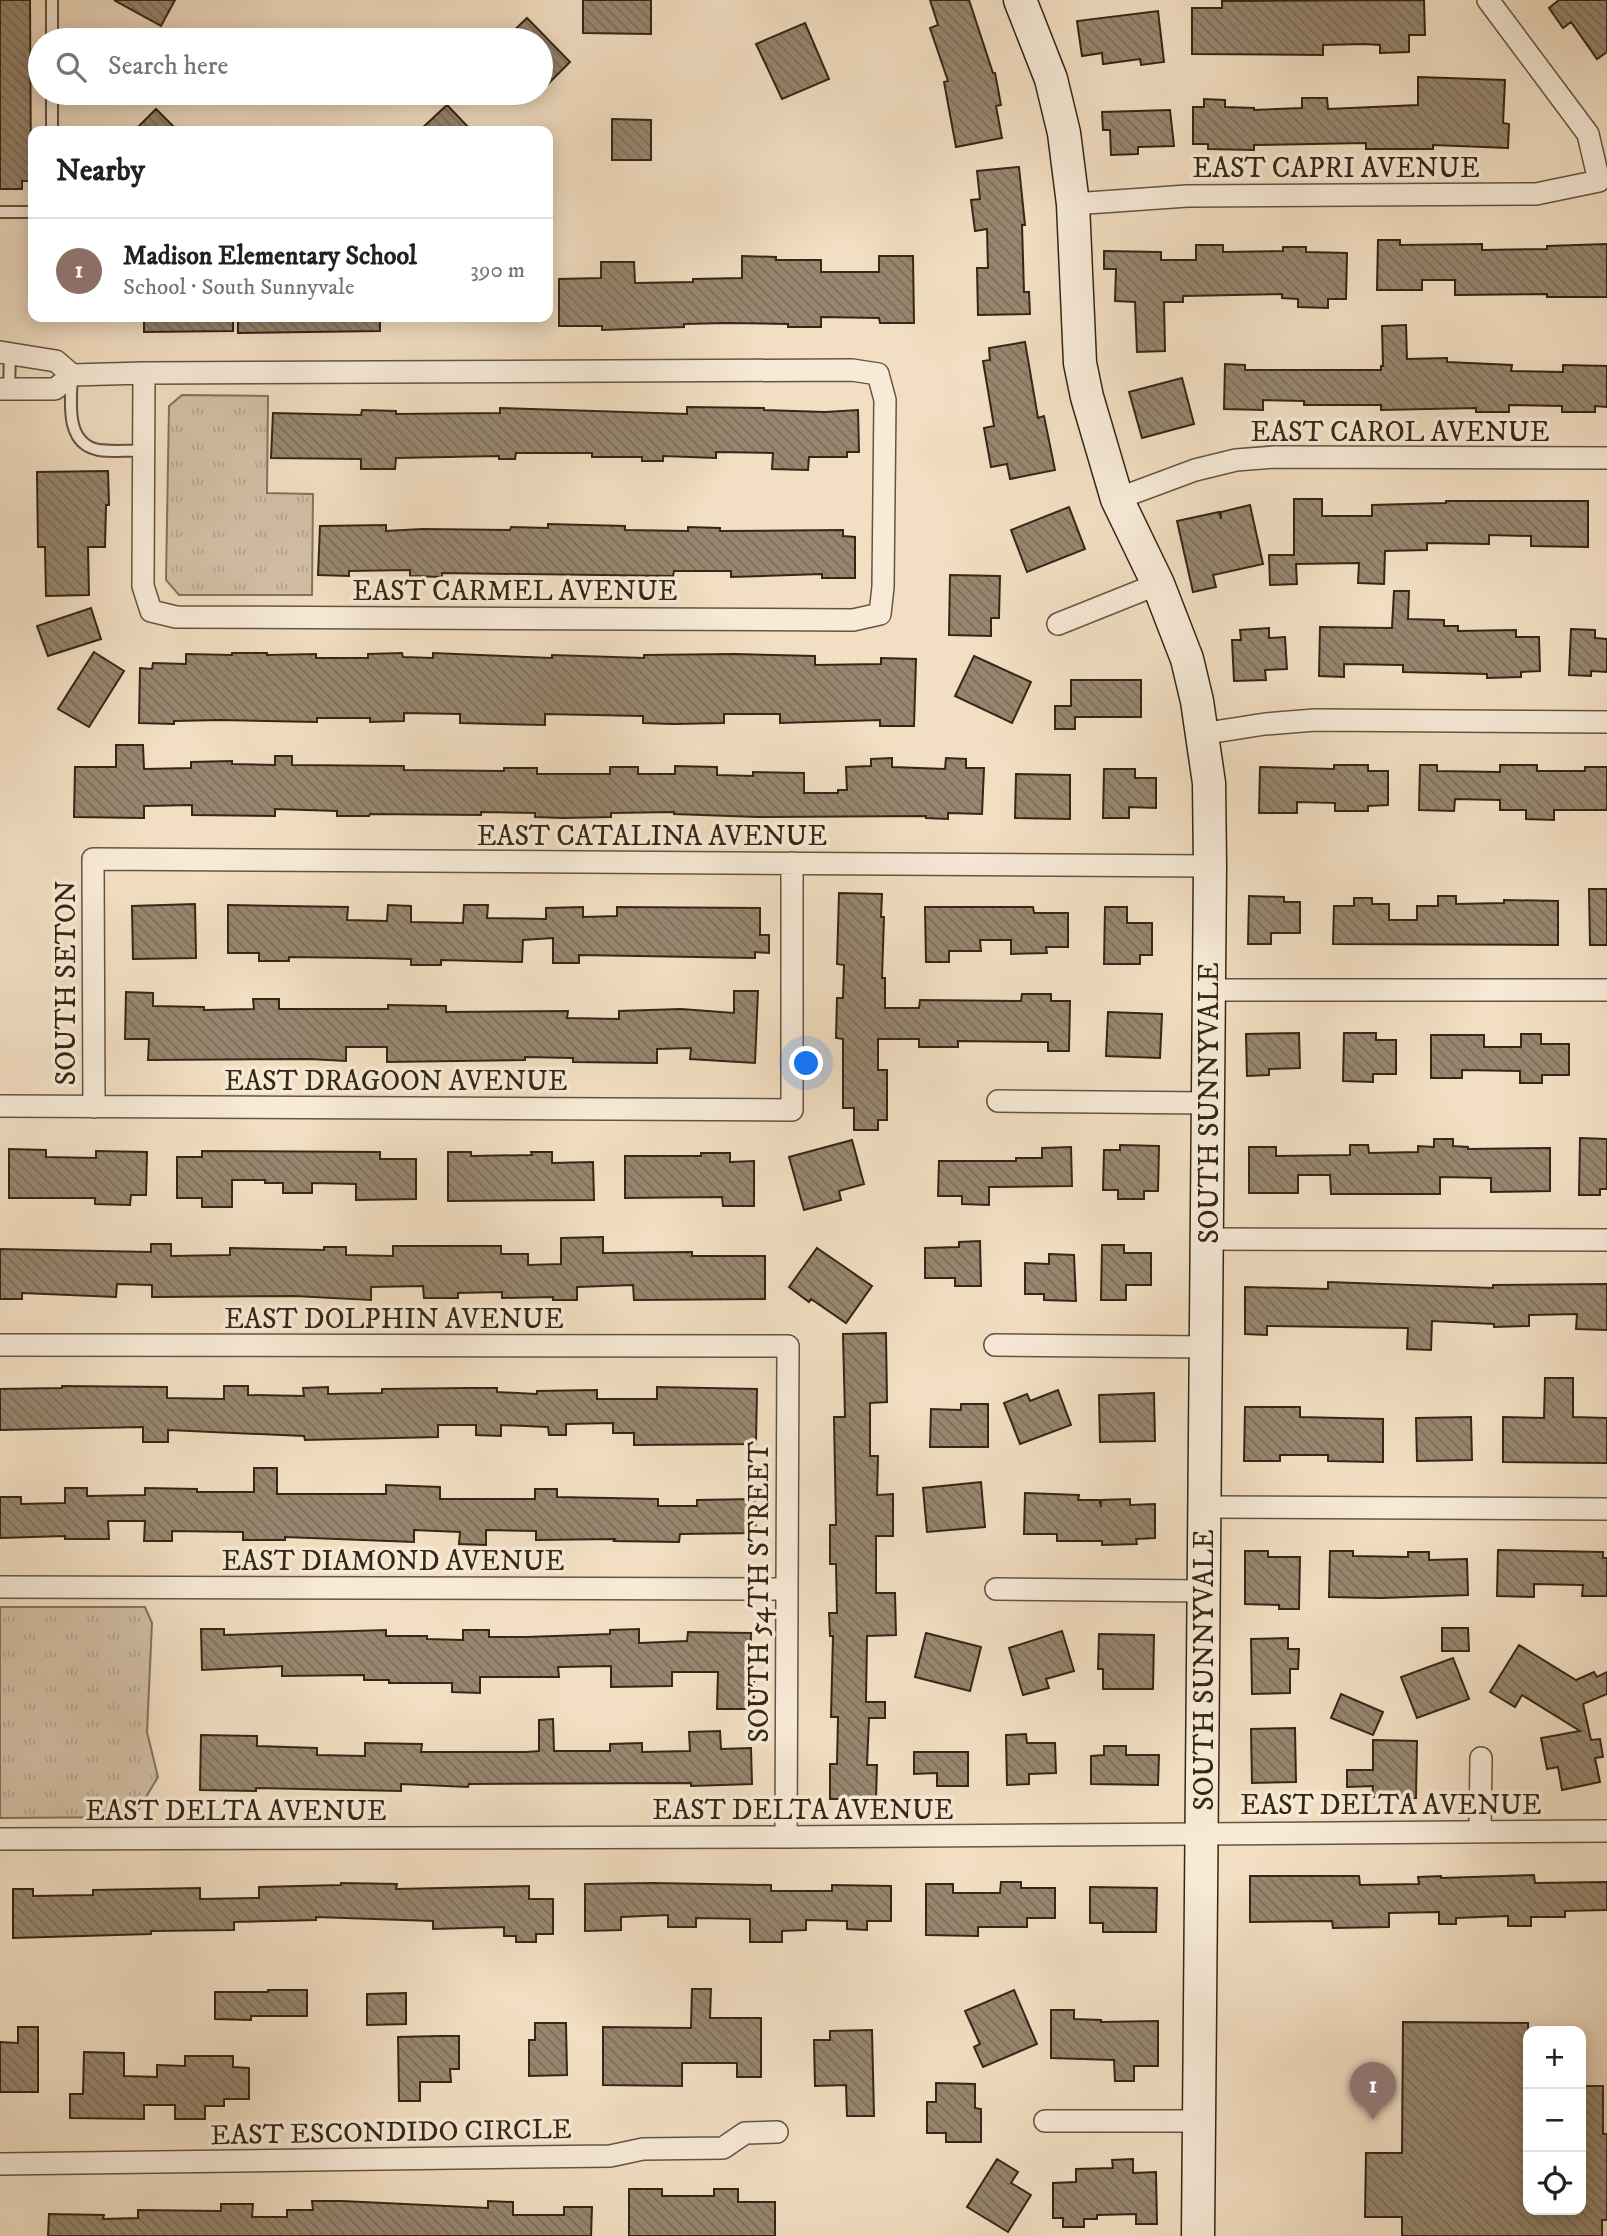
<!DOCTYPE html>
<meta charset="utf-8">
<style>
body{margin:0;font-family:"IM FELL DW Pica",serif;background:#f6f6f6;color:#202124}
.controls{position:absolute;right:21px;bottom:21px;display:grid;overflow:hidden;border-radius:14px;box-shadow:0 4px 18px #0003}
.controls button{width:63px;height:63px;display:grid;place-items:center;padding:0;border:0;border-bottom:2px solid #e0e0e0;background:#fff;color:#202124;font:35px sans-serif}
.you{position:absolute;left:807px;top:1064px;width:24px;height:24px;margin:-18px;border:5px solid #fff;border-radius:50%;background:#1a73e8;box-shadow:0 0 0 10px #1a73e833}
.badge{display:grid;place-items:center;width:46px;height:46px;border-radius:50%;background:#8f2418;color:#fff;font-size:23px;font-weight:700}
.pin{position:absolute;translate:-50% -58px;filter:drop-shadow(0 2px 4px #0008)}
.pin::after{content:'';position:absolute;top:37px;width:24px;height:21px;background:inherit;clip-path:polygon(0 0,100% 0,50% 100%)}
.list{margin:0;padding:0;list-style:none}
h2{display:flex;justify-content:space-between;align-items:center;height:91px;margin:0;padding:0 28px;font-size:30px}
h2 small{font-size:23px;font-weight:400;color:#757577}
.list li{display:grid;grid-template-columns:46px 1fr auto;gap:21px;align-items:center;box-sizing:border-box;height:105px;padding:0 28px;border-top:2px solid #e0e0e0}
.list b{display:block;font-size:26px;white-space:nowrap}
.list p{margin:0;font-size:23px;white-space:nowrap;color:#757577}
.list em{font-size:23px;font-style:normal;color:#757577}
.icon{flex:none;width:38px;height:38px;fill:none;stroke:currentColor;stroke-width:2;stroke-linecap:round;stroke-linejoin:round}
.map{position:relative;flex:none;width:1607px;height:2236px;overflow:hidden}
.search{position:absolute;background:#fff;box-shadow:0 4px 18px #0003;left:28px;top:28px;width:525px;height:77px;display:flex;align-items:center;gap:18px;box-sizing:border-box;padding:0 24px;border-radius:38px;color:#757577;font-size:26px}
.panel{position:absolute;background:#fff;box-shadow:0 4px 18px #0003;left:28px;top:126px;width:525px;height:196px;border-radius:14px}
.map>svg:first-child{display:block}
.park{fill:url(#park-tufts);stroke:#83735d;stroke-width:2}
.building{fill:url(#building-back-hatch);stroke:#342715;stroke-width:2}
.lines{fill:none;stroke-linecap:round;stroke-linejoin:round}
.lane-casing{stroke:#645540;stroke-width:14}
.street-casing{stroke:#645540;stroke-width:24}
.secondary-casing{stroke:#342715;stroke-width:35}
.lane{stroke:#f7ead7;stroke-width:10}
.street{stroke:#f7ead7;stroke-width:21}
.secondary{stroke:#f7ead7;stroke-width:32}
.labels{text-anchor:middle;stroke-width:7;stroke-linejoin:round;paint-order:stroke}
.street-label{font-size:28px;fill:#342715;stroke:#f7ead7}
</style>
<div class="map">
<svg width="1607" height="2236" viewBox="0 0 1607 2236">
<defs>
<pattern id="park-tufts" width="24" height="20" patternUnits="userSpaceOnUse" patternTransform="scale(1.75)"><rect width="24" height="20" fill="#d2bfa5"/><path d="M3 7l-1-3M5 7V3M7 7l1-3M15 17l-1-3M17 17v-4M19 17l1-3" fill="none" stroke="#b5a48d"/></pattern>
<pattern id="building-back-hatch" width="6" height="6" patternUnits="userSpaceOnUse" patternTransform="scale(1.75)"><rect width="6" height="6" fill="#97866f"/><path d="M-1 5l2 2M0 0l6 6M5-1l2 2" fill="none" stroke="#7c6e5a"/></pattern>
</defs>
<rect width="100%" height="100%" fill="#f2dec2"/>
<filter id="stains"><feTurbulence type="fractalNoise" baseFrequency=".00286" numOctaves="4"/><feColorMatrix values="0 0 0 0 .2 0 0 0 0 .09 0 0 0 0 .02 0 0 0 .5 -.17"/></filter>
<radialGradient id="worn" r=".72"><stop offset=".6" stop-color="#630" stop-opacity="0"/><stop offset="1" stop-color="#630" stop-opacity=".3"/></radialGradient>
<path class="park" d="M182 395 268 396 267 493 313 494 312 595H179L166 580 169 406Z
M0 1607H145L152 1623 147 1732 158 1777 134 1817 0 1818Z"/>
<path class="building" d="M0 0H30L31 181H22V189H0Z
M114 0H175L161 26Z
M583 0H651V34L583 33Z
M930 0H969L993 73H995L1001 105 996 106 1002 138 956 147 944 82 948 81 930 28 938 25Z
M1424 0 1425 35H1409V52L1380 53V45L1365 44 1323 45V55L1192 54V8H1222V1Z
M1559 0H1607V52L1597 59 1571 22 1563 28 1549 8Z
M1158 11 1164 62 1141 65 1140 59 1103 64 1102 53 1082 56 1077 21Z
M527 18 570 62 541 91V40H504Z
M805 23 829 79 782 99 756 44Z
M1418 77 1505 80 1503 123 1509 124 1508 148 1433 145V149H1366V143L1254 145V150L1208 149V144H1193V107H1204V99L1225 100V107L1254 108V110L1302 108V98H1327L1328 109 1418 105Z
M447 105 472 131H419Z
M156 109 178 131H134Z
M1170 110 1174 146 1138 147V154L1111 155 1110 130H1103L1102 112Z
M612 119 651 120V160H612Z
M1019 167 1025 225H1022L1024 292H1029L1030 314 978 315 977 268H988L987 229 975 231 971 200 980 199 977 171Z
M1378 240H1400V245L1482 244V250L1547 249V246L1607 244V297H1547V294L1455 295V280H1422V290H1377Z
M1196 245H1223V252L1283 251V247H1306V252L1347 253 1346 299H1328V308L1298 307V299L1282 298V294L1183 296V302H1164L1165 351 1137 352 1135 302 1115 301 1116 269H1104V251L1161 252V260H1196Z
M742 256 776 257V260H821V272H879V256H913L914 323H880L879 318 821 317V327H788V324L726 323 684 324V327L602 330V326H559V279L601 278V262H634L635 283 693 282V279L742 278Z
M144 317H233V331L144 332Z
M238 317H380V331L238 333Z
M1406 325 1407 359 1447 358V362L1512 365 1511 371 1563 372V365L1607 366V407L1595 406V412H1562V406L1509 405V412H1476V408L1381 410V405H1304V401L1263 400V410L1224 409 1225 364 1245 365V370H1381V366H1383L1382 326Z
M1025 342 1038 418 1044 416 1055 470 1010 479 1007 464 991 467 984 428 994 426 983 361 990 360 989 348Z
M1182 378 1194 424 1142 438 1129 392Z
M687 407 764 408V410L825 412 858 410 859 452H847V457H809L808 470 772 469 773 453 716 452V458L663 456V461H642V457H592V453H516L515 459H499V456L396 458 395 469H361V459L271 458 273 413 361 415 362 410 396 411V414L500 413V408L687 414Z
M108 471 109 505H106L105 547H88L89 595 46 596 45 547H38L37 472Z
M1294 499H1322V516H1372V505L1446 503V501H1588V547L1531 546V536L1489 535V544L1427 543V550L1385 551 1384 584 1358 583 1359 563 1296 564 1297 584 1270 585 1269 555H1294Z
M1250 505 1263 564 1213 575 1216 587 1193 592 1177 521 1219 512 1221 519V512Z
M1069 507 1085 549 1027 572 1011 530Z
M548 524 625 526V530L688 531V527L720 528V531L843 530V536L855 537V578H822V574L731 577V571H674L673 576 442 573V577L410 576V570L349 571V576L318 575 320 526 386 525V531L422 529 510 530 511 527 548 528Z
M950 575 1000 576 999 618H991V636L949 635Z
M1394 591H1409L1408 619 1444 620V626H1458V631L1516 630V637H1539L1540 671 1521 672V677L1487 678V674L1403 672V665L1344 664V677L1319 676 1320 627 1392 628Z
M91 608 101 639 48 656 37 626Z
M1269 628V638L1285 637 1287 669 1265 670 1266 680 1234 681 1232 640H1241L1240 630Z
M1571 629 1595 630V638L1607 639V672L1591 671V676L1569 675Z
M94 652 124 671 89 727 58 709Z
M232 653H267V655L316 654V658H368V654L402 653 403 657 433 658V653L552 658V655L644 658V655L735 654 815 656V665L881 664V658L916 659 914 726H880V720L780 723V714H724V723L674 724 643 723V716L545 714V725L460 723V714L404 713V721L370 722V718H317V722L221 720 174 721V724L139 723 140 668 152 669 153 663 186 664V654L232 655Z
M974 656 1031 682 1012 723 955 696Z
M1071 680H1141V717H1075V729H1055V706H1071Z
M116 745H143L144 769 191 768V762L232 761V764L275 765V756H292V765L404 766V770L504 771V768H537V774H610V767H638V774H675V766L717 767V775L753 776V772L804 773V793H838V790H847L846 767 871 766V759L892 758V767L945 769 946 758 966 759V768H984L982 814 948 813V819L926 818V816L758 817 674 814V812L611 813V817L563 818 535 817V813L481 812V815L370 814 369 816H337V811L275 809V816L192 815V805L144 806V818L74 817 75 767H116Z
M1334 765H1368V771H1388V805L1368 806V811H1335V803L1297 802V813H1259L1260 767 1334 769Z
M1420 765H1437V771L1500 772V765H1537V771H1585V767H1607V810H1554V820L1526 819V810H1500V800L1455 799 1454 811 1419 810Z
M1104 769H1135V778H1156V808L1129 807V818H1103Z
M1016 774 1070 775V819L1015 818Z
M1589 889H1607V945H1590Z
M839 893 882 894 881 917H884L882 978H885V1008H919L920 1000 1021 1001 1022 994H1051V1001H1070L1069 1051H1048V1042L958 1041V1047H919V1039H878V1070H887V1120H878V1130H854V1108H843V1039L836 1038 837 998H843L844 965 837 964Z
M1249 896 1284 897V902H1300V933H1271V944H1248Z
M1438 896H1456V904L1504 903V900L1558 901V945L1333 944 1334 906H1354V898H1372V904H1389V920H1417V906H1438Z
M195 904 196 958 133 959 132 906Z
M228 905 348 907 347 920 387 921 388 905 411 906V922L463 923 464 905H488L487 918 546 919V908L583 907V917L617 916V907L760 908V935H769V953L755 952V958L579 955V963H553V938L523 940 522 962 441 960V965H411V959L369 958 289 957V961H259V953H228Z
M925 907H1033L1034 913H1068V947H1046L1047 953 1011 954V940H980L981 951H949V962H926Z
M1105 907H1127V923H1152V955H1140V964H1104Z
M734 991H758L755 1063 690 1059 691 1048 657 1049V1063L573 1062V1058L525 1057V1060L387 1062V1047H346V1061L309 1059 148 1060 149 1039H125L126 992 153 993V1006L204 1007V1010L254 1009 253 999H279V1009H388V1005L446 1006V1012L568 1011 567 1018 619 1019V1011L681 1009 734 1013Z
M1108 1012 1162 1014 1160 1058 1106 1056Z
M1299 1033 1300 1068 1269 1069V1075L1247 1076 1246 1034Z
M1344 1033H1376V1040H1396V1074H1373V1082L1343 1081Z
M1521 1034H1541V1044H1569V1075H1542V1083H1520V1071L1462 1070V1078H1431V1035H1484V1047H1521Z
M1580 1138 1607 1139V1189H1600V1195H1579Z
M1434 1139H1453V1146L1468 1147V1149L1550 1148V1191L1491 1192V1178L1440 1177V1194H1331L1330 1175H1298V1193H1249V1147H1276V1156L1350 1155V1145H1368L1369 1153 1418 1152V1146L1434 1147Z
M852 1140 864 1184 839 1191 841 1200 804 1210 789 1157Z
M1120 1145 1159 1146 1158 1191H1144V1199H1118V1190H1103L1104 1150H1120Z
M1071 1147 1072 1186 989 1187V1205L962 1204V1196H938L939 1161H1016V1158H1042V1148Z
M9 1149 46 1150V1157L96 1158V1151L147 1152 146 1195H131L130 1205 95 1204V1198H9Z
M202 1151 380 1152V1159H416V1199L356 1200V1184L312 1183V1193H283V1183H265V1180H232V1207H202V1198H177V1157H202Z
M448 1152H471V1156L532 1155 531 1152H552V1163L593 1162 594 1200 448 1201Z
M701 1153H730V1162L754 1161V1206H723L722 1197 625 1198V1156H701Z
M603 1237V1253L692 1252V1256H765V1299L634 1300 633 1285 577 1287V1300H553V1297L502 1298V1292L458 1293V1298H424L423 1286 371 1287V1300L294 1296 152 1297V1285L117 1284 116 1297 22 1293V1299H0V1249L151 1252V1244H171V1256L230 1255V1248L324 1250V1247H346V1255L393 1256V1246H501V1254H528V1265L561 1264V1238Z
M980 1241 981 1286H955V1278H925V1248L959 1247V1242Z
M1102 1245H1124V1253H1151V1285H1126V1300H1101Z
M817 1248 872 1286 846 1323 811 1299 809 1302 789 1287Z
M1049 1254 1074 1255 1076 1301 1044 1300V1294H1025V1263L1049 1264Z
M1328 1282 1493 1288V1285L1607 1284V1330L1576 1329 1577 1314 1529 1315V1326L1494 1327V1324L1432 1321 1431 1350 1407 1349 1408 1328 1267 1326V1335L1245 1334V1287L1328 1289Z
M886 1333 887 1402 870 1403V1456H878L877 1495 893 1494V1536H876V1593H895L896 1635 867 1636 866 1702H885V1718H869L867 1765H877L876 1799H830V1764H837L838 1717H831L833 1636H830L829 1613H837L836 1564H830V1525H836L834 1417H845L843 1334Z
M1545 1378H1573V1417L1607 1418V1463L1503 1462V1417L1544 1418Z
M62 1386 167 1387V1398L224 1399V1386H248V1395L304 1396 303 1388 328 1387V1394L382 1393V1389L467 1388H497V1392L537 1394V1391L597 1390V1399H657V1387L757 1389 756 1444 634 1445V1433H613V1423L566 1424V1435H549L548 1427 501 1425V1436L476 1435V1425H438V1437L305 1440 304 1436 168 1430V1442H143V1427L0 1430V1389L62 1388Z
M1058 1390 1071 1425 1020 1444 1004 1403 1027 1394 1030 1401Z
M1154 1393 1155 1441 1100 1442 1099 1395Z
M961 1404H988V1447H930L931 1409 961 1410Z
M1245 1407H1300V1417L1383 1419V1462L1328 1461V1455H1280V1461H1244Z
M1471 1417 1472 1460 1417 1461 1416 1418Z
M254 1468H277V1494H386V1485L440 1487V1499H535V1489H557V1497L658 1499V1506H697V1500L755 1499 756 1533 680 1534 679 1542 614 1541 615 1539 536 1540V1531L486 1530V1545L459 1544 460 1532 414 1530V1542L285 1537V1540H243V1532L172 1531V1541H144L145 1521H108L109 1539H65V1536L0 1538V1497H21V1504L65 1503V1488H87V1496L145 1495V1488L197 1489V1492H254Z
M981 1482 985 1527 927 1532 923 1488Z
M1025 1493 1079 1495 1078 1500H1099L1101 1507V1500L1130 1499V1505L1155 1504V1538L1136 1539 1137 1544 1102 1545V1541H1057V1534H1024Z
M1498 1550 1603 1552V1558H1607V1596H1582L1583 1585 1534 1584V1597L1497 1596Z
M1245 1551H1268V1557H1300L1299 1609H1279V1605L1245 1604Z
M1330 1551H1353V1556L1408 1557V1552H1429V1560L1467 1559 1468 1595 1381 1598 1329 1597Z
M1442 1628H1468L1469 1651H1442Z
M201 1629H224V1635L386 1630V1636H427V1639L463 1640V1630H489V1637H526L610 1634V1630L639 1629V1643L687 1641 688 1632 751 1633 750 1674H754V1709H717L718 1672H672V1686L611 1687V1666L558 1667 559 1677H480V1693L452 1692V1683H389V1680H364V1675L282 1676V1666L202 1670Z
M1062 1631 1074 1671 1046 1679 1049 1688 1023 1695 1009 1648Z
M926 1633 981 1647 970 1691 915 1677Z
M1099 1634 1154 1635 1153 1689H1103V1669H1098Z
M1288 1638V1649H1299L1298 1669H1290V1693L1252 1694 1251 1639Z
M1519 1645 1576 1680 1594 1672 1597 1677 1607 1672V1694L1583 1704 1591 1740 1600 1739 1603 1757 1595 1758 1600 1782 1562 1790 1558 1767 1547 1769 1541 1738 1580 1731 1522 1695 1515 1707 1490 1692Z
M1453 1658 1469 1699 1417 1718 1401 1677Z
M1341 1694 1383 1712 1373 1735 1331 1718Z
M553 1719 554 1751H610V1744L642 1743V1752L690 1751 689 1732 720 1731 721 1749 751 1748 752 1784 691 1786V1783L469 1784 468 1787 401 1784V1791L256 1788V1791L200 1790 201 1735 257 1736V1746L317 1748V1755L365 1756V1743L422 1744 421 1752H526L539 1751V1720Z
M1295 1728 1296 1782 1252 1783 1251 1729Z
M1026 1734 1027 1743H1055L1056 1773 1029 1774V1784L1007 1785 1006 1735Z
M1373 1740 1417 1741 1416 1798 1372 1797 1373 1786 1347 1787V1770H1373Z
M1104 1746H1126V1755H1159L1158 1785 1091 1784V1756L1104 1755Z
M914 1752H968V1786H937V1773L914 1774Z
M1534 1875 1535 1883 1607 1882V1910L1565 1911V1917H1531V1926H1508V1916L1456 1918V1924H1439V1912L1389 1913V1927L1333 1928 1332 1921 1250 1922V1876H1359L1360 1885 1419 1884 1418 1877 1441 1876V1878Z
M1001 1882H1021V1888H1055V1918H1027V1927H978V1936L926 1935V1884H953V1893H1000Z
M341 1883 397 1884 396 1889 529 1886V1899H553V1934H536V1942H516V1936H504V1927L433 1929V1921L316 1917V1920L234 1922V1930L151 1931V1934L13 1938V1889H33V1896L93 1895V1890L200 1888V1899L259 1898V1887L341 1885Z
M653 1883 771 1885V1891H832V1885L891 1886V1921H867V1930L847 1929V1921L806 1920V1930L782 1931V1942H750V1919L696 1918V1927H668V1915L621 1917V1930L585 1931V1884Z
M1090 1887 1157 1888 1156 1932H1103V1923H1090Z
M692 1989H711L710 2018H761V2077H737V2063H682V2086L603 2085V2027L691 2028Z
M268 1990H307V2016H251V2020L215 2019V1992H268Z
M1014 1990 1037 2044 983 2067 974 2047 980 2044 965 2011Z
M406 1993V2024L367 2025V1994Z
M1051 2010H1074V2019L1101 2020V2022L1158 2021V2066H1134V2081H1115L1114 2060 1051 2058Z
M1403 2022 1528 2023V2210H1581V2086H1603V2134H1607V2220H1602V2236H1402V2217H1365L1366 2153H1402Z
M535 2023H566L567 2075 529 2076V2040H535Z
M18 2027H38V2092H0V2042L18 2043Z
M872 2030 874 2116H847L846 2085 815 2086 814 2040H830V2031Z
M440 2036H459V2069H450L451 2082H420V2101H399L398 2037Z
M84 2052 124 2053V2076L157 2077V2065L185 2066V2056H233V2067L249 2068V2099H224V2106H205V2119H175V2105H144V2119L70 2118V2094H83Z
M936 2083 975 2084V2108L981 2109V2142H946V2133H927V2102H936Z
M997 2159 1018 2172 1011 2183 1031 2195 1008 2232 967 2207Z
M1133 2159V2173L1156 2172 1157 2224H1136V2214L1097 2215V2219H1084V2227H1063V2218H1053V2183L1076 2182V2169L1113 2168 1112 2160Z
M629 2189H662V2196H714V2189H738V2202H775V2236H629Z
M312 2201H342L488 2208V2201L513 2202V2215H564V2207H592L591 2236H48L49 2214 104 2215 103 2219 138 2218V2210L221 2211V2204H253L252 2217H287V2210H313Z"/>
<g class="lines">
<defs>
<path id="lane" d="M52 40V0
M52 131V93
M0 212H33
M72 375C71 400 64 444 99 450 114 452 129 450 144 451
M9 390 10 353"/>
<path id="street" d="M1073 204 1187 196 1536 194 1599 181 1588 134 1488 0
M0 352 56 361 72 375
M0 389H55L72 375 144 373 852 370 878 374 885 400 883 587 880 614 853 620 176 617 151 611 143 586 144 373
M1117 499 1195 470 1236 460 1274 457 1607 458
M1058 624 1158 584
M1201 734 1265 724 1315 720 1607 722
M1209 990H1607
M998 1101 1208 1103
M0 1106 792 1110V863
M94 1107 93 859 1210 866
M1207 1239 1607 1240
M0 1345 788 1346 786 1837
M995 1345 1206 1347
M1204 1507 1607 1509
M0 1587 786 1589
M996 1589 1204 1591
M1480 1832 1481 1758
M0 1839 786 1837 1607 1831
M1045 2121H1200
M0 2164 610 2156 643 2149 723 2148 745 2133 777 2132"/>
<path id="secondary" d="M1020 0 1051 79 1064 133 1073 204 1080 363 1087 397 1117 499 1158 584 1187 659 1197 701 1209 783 1210 866 1198 2236"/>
</defs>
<use href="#lane" class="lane-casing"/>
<use href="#street" class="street-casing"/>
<use href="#secondary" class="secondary-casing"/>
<use href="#lane" class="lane"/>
<use href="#street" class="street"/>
<use href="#secondary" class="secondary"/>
</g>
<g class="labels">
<g class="street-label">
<text x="1336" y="177">EAST CAPRI AVENUE</text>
<text x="1400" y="441">EAST CAROL AVENUE</text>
<text x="515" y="600">EAST CARMEL AVENUE</text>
<text x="652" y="845">EAST CATALINA AVENUE</text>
<text transform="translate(65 983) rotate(-90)" y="10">SOUTH SETON</text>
<text x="396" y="1090">EAST DRAGOON AVENUE</text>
<text transform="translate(1208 1103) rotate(-90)" y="10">SOUTH SUNNYVALE</text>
<text x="394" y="1328">EAST DOLPHIN AVENUE</text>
<text x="393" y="1570">EAST DIAMOND AVENUE</text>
<text transform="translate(758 1592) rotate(-90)" y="10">SOUTH 54TH STREET</text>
<text transform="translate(1203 1670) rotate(-90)" y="10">SOUTH SUNNYVALE</text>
<text x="1391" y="1814">EAST DELTA AVENUE</text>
<text x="803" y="1819">EAST DELTA AVENUE</text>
<text x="236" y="1820">EAST DELTA AVENUE</text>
<text transform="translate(391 2131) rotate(-1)" y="10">EAST ESCONDIDO CIRCLE</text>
</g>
</g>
<rect width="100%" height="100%" filter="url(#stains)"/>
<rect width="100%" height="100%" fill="url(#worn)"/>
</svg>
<div class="controls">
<button>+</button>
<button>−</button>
<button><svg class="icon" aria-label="locate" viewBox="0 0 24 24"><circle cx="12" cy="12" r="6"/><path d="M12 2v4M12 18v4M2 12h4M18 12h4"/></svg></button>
</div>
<div class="you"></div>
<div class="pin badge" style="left:1373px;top:2120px;background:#8d6e63">1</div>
<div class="search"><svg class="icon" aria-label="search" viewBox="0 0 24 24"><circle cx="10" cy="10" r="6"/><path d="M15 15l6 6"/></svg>Search here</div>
<section class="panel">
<h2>Nearby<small></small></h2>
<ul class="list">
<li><span class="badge" style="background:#8d6e63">1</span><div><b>Madison Elementary School</b><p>School · South Sunnyvale</p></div><em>390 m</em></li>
</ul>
</section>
</div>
